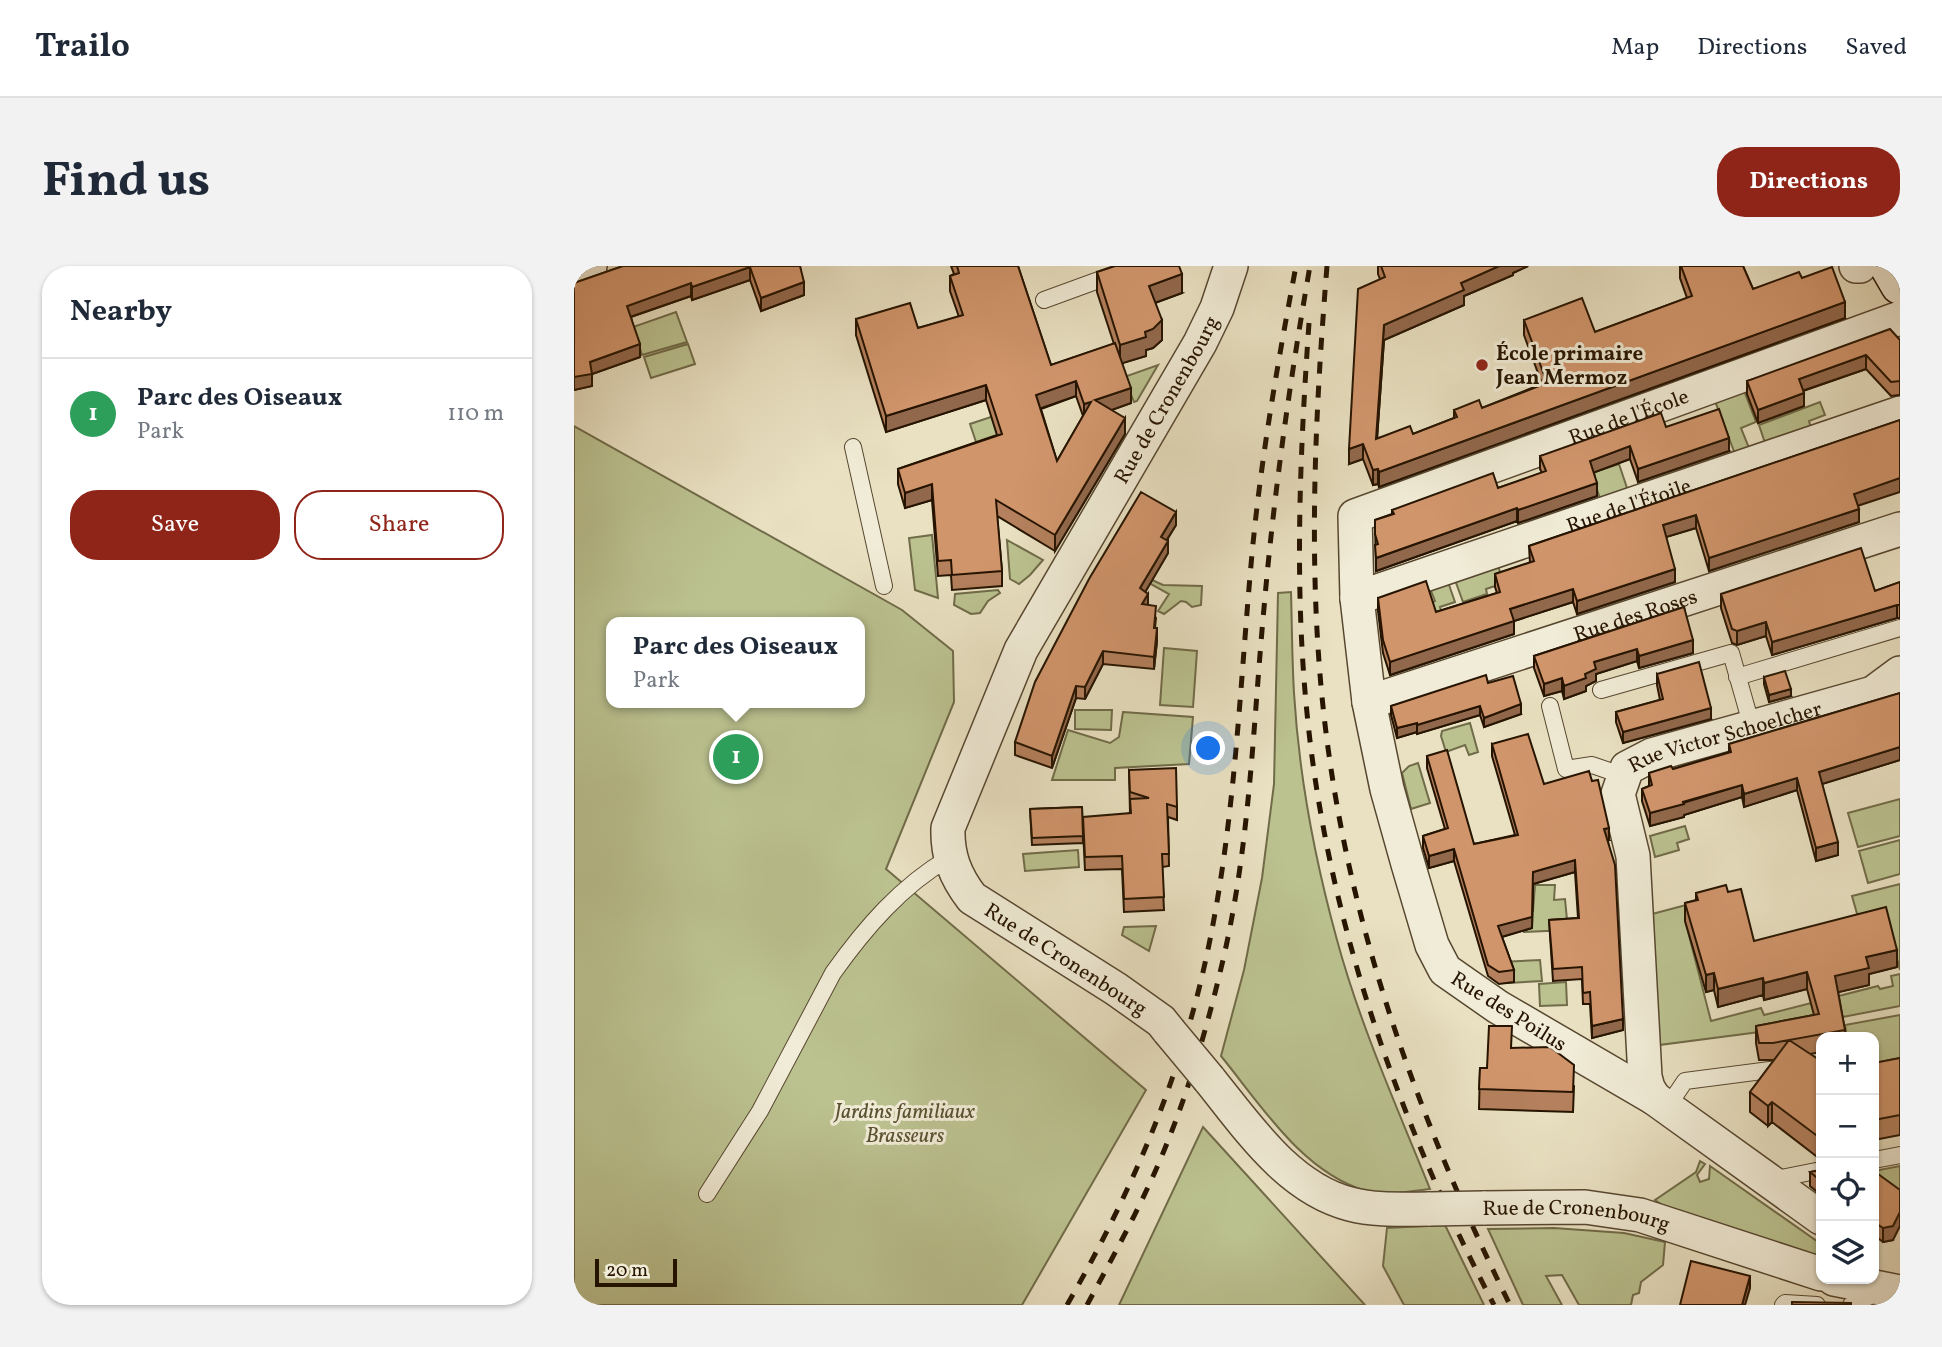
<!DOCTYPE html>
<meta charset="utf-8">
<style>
body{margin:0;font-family:Vollkorn,serif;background:#f2f2f3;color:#1f2937}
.controls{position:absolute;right:21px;bottom:21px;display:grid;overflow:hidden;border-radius:14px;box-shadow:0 2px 5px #0004}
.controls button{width:63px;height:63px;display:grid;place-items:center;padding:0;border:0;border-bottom:2px solid #e0e1e3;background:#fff;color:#1f2937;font:35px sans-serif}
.scale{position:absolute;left:21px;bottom:18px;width:82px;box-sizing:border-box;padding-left:7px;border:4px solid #261400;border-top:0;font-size:19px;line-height:24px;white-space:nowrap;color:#261400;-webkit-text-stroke:5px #f1ecd7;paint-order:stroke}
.you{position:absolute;left:635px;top:483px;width:24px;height:24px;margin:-18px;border:5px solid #fff;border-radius:50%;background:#1a73e8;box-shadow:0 0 0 10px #1a73e833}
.badge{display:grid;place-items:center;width:46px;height:46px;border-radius:50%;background:#8f2418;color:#fff;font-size:23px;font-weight:700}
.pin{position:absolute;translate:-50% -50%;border:4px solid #fff;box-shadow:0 2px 7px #0006}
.popup{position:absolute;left:32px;top:351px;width:259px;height:91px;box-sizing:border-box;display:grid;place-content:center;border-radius:14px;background:#fff;filter:drop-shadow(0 2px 5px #0005);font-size:23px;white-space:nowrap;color:#747a83}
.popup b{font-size:26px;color:#1f2937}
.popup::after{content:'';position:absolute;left:50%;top:100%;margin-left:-14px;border:14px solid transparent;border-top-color:#fff}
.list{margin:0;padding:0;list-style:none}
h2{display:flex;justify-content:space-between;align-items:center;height:91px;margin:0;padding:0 28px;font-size:30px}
h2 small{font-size:23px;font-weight:400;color:#747a83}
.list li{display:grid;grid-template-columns:46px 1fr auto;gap:21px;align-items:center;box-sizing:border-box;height:112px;padding:0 28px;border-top:2px solid #e0e1e3}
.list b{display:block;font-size:26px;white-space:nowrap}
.list p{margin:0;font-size:23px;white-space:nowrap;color:#747a83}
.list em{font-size:23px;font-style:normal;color:#747a83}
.actions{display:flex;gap:14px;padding:21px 28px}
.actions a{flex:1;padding:16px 0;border:2px solid #8f2418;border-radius:28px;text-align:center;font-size:24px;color:#8f2418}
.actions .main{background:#8f2418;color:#fff}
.icon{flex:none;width:38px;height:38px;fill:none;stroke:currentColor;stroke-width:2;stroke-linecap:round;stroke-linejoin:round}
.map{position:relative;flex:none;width:1326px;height:1039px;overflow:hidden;border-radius:28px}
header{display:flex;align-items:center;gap:42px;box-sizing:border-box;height:98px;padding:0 35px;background:#fff;border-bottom:2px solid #e0e1e3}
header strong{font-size:33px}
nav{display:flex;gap:38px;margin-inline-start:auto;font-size:24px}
.intro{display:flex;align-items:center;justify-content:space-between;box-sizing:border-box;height:168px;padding:0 42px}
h1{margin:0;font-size:49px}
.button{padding:18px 32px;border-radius:28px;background:#8f2418;color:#fff;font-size:24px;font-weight:700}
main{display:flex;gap:42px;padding:0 42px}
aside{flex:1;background:#fff;border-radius:28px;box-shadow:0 2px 5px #0004}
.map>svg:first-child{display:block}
.green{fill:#bbc290;stroke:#706b48;stroke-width:2;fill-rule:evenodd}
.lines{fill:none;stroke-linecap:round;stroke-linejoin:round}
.lane-casing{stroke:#574730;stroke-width:18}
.street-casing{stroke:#574730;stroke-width:36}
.secondary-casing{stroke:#261400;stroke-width:41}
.lane{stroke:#f1ecd7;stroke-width:16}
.street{stroke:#f1ecd7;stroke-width:33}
.secondary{stroke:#f1ecd7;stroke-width:38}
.rail{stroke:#261400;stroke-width:5;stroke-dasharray:12 12;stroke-linecap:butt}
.street-bridge-casing{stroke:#574730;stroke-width:36;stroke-linecap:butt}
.street-bridge{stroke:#f1ecd7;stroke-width:33}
.wall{fill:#b4805d;stroke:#261400;stroke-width:2;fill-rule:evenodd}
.shaded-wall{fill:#92684c;stroke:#261400;stroke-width:2}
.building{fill:#d1956c;stroke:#261400;stroke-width:2;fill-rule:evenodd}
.poi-dot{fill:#8f2418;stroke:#f1ecd7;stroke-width:2.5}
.labels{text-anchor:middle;stroke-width:6;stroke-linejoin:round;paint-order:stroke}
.poi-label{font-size:21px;font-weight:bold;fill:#261400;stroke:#f1ecd7;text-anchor:start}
.street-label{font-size:21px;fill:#261400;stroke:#f1ecd7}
.park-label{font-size:21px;font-style:italic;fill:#5a5132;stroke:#f1ecd7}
</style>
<header>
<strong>Trailo</strong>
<nav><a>Map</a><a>Directions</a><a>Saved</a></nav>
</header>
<div class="intro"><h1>Find us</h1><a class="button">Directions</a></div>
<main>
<aside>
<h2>Nearby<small></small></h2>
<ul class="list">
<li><span class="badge" style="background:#2e9e5b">1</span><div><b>Parc des Oiseaux</b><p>Park</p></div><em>110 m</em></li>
</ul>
<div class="actions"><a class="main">Save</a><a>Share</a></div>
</aside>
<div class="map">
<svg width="1326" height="1039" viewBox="0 0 1326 1039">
<rect width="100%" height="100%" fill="#e9e1c2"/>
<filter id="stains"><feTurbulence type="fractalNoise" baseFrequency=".00286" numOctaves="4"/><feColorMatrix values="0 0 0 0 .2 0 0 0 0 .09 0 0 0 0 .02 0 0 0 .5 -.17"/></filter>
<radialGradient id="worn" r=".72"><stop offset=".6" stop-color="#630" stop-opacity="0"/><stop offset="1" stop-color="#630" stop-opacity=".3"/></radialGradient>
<path class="green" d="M102 46 113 76 68 89 59 61Z
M114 78 121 98 77 112 70 91Z
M584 99 563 135 560 136 550 111Z
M1181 120 1182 123 1171 127 1182 156 1167 162 1175 182 1161 188 1141 135Z
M1246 136 1251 149 1235 155 1237 162 1191 177 1185 159Z
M450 140 461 170 406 188 396 158Z
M0 160 328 344 379 385 380 436 312 603 572 824 448 1039H0ZM38 356H286V437H38Z
M1045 198 1054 225 1027 235 1017 207Z
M358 269 364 332 341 324 335 272Z
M433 274 469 294 456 309 445 318 436 313Z
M924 300 930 317 912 323 913 328 889 336 881 314Z
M578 314 589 319 628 320 627 339 618 341 612 336 607 335 590 348 584 345 595 328 575 317Z
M874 316 881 336 866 341 870 354 863 356 857 337 861 335 857 325 854 326 853 323Z
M424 324 426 327 414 335 406 347 397 348 380 339 381 328Z
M717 326C718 360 718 393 720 427 725 510 741 594 763 674 786 759 823 841 856 923 836 925 812 931 792 925 728 906 687 839 647 790L670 704 688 612 700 518 704 327Z
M590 382 623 385 619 441 586 439Z
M501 444H538L537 464 501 463Z
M549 446 619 451 615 498 541 502V514H478L494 464 536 477 545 471Z
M896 457 904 486 895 489 891 479 872 486 867 470 868 465Z
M844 497 856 537 837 543 828 507 835 500Z
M1326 533V570L1284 581 1274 547Z
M1111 560 1115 573 1103 577 1105 584 1081 591 1076 570Z
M1326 574V608L1294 617 1285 585Z
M504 584 505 601 451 605 449 588Z
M1326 618V704L1313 655 1287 662 1278 630Z
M961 619H981L980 634 991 633 994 664 950 666 951 645H959Z
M1165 625 1122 651 1111 654 1137 755 1187 742 1190 749 1304 720 1306 723 1319 720 1317 710 1326 708V740L1201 764 1085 779 1078 648Z
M582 660 575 685 548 669 550 661Z
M966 694 968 715 934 717 927 696Z
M992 716 993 739 966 740 965 718Z
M1326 749V812L1300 817V771H1273L1271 759Z
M629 861 791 1039H545Z
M1126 895 1131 898 1123 909 1126 916 1135 913 1136 900 1247 978V993L1088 939 1081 934 1122 906Z
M1326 900V930L1300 911V905Z
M871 959 910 1039H830L809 1000 813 962Z
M980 962 1050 967 1091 976 1089 999 1067 1016 1065 1027 1059 1029 1057 1039H1005L988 1009 972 1010 988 1039H949L914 963Z"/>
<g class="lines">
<defs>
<path id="lane" d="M470 34 563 0
M279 181 310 320
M1163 411 1326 362
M1027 424 1157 387 1178 461
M976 440 992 503 1018 499 1050 510
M1092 843 1111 815 1196 804
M1300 894 1326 889
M1197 914 1247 904
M133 928 186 845 259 707C291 662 327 620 375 592
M1209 1039 1211 1037 1243 1039
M1277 1039 1305 1026"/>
<g id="street">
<path d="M1282 0H1286"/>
<path d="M0 5 16 0"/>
<path id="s1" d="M783 332 1326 147"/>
<path id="s2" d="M795 436 1326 263"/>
<path id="s3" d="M595 765 587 755 542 723 398 632C381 610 373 589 374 562L447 384 626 77 643 42 657 0"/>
<path d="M635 813C673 860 714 922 776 938 802 945 830 943 856 943"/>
<path id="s4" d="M1080 832 1074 822 1071 811 1059 590 1044 528 1053 502 1078 489 1299 427 1326 407"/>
<path id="s5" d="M909 942 1011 941 1066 949 1247 1008"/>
<path id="s6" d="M1247 952 1080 832 924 741 871 704 858 679 834 598 813 523 795 436 783 332 781 250 1326 52"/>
<path d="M1260 1013 1326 1026"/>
</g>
<path id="secondary" d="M1315 0 1326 19"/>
</defs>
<use href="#lane" class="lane-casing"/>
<use href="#street" class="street-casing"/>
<use href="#secondary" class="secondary-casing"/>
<use href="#lane" class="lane"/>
<use href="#street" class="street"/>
<use href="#secondary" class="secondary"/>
<path class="rail" d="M753 0C740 161 732 328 755 489 782 682 850 865 936 1039
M735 57C726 186 720 318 733 447 753 653 825 857 920 1039
M493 1039C553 935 602 823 629 706 661 568 665 428 678 288 687 192 704 95 722 0
M513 1039C534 1000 556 960 575 919 608 848 631 771 649 694 676 578 679 460 690 342 700 227 716 114 736 0"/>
<defs>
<path id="street-bridge" d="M595 765 635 813
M856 943 909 942"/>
</defs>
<use href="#street-bridge" class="street-bridge-casing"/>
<use href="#street-bridge" class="street-bridge"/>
</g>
<path class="wall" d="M49 0H226L230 29 187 45 176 14 118 34 117 30 57 51 66 91 18 108V120L0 124V17Z
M377 0H444L477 99 540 78 523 26V6L608 27 581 37 588 74 579 82 572 84V90L548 97 557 137 537 144 551 168 481 285 423 250 428 305V320L378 324 377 309 364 310 358 234 331 242 324 218V203L423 169 412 134 312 166 282 69V53L344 62 385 51 376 25V10L380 8ZM502 130 509 150 483 195 467 143Z
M804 0H954L939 7V9L890 30V39L810 74 803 172 839 168 880 152V144L908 142 968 118 950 69V54L1021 66 1113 32 1106 12V0H1169L1179 23 1228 12 1271 52 805 221 804 218 799 219 789 193 775 198 806 13 804 8Z
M1326 74V129L1317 130 1292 103 1229 125 1230 140 1184 157 1173 128V115Z
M1326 154 1284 240 1285 256 1135 305 1122 262 1092 271 1101 316 1003 348 999 336 940 355V368L816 409 809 387 804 345V332L862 346 923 327 921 321V308L956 297 955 280Z
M1092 161 1155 185 1064 216 1056 193 1020 206 1023 230 944 257 943 255 802 305 801 254 818 248V244L924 222 968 207 966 203V190Z
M602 259 593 274 594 287 571 326 574 339 582 352 581 362 583 375 580 403 529 398 511 433 502 432 478 502 441 489V476Z
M1326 316V352H1323L1198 389 1192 370 1163 379 1158 377 1147 342V328L1301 325Z
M1110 341 1119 387 1065 402 1063 395 1022 408V415L1012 420V425L990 433 988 425 970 430 960 402V390Z
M1083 408 1137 453 1049 477 1042 456V446L1086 434 1083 419Z
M1190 411 1217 430 1195 436 1190 418Z
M914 417 947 448 910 461 906 449 843 468V466L823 472 817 449V440Z
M1326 427V494L1248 518 1264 589 1242 595 1223 524 1170 541 1168 531 1110 549V551L1076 560 1068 535V523L1075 520V507L1099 503 1155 486V478Z
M918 478 970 518 1035 574H1034L1049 764 1018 772 1016 738H1009L1008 713 979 715 975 654 1004 652 1001 606 959 618 958 662 928 671 940 704V716L925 718 914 710 880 595 855 602 849 582V570L871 563 853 502V490L900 578 941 569 918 490Z
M555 504 603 541V554L594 551 595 600 588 601 590 644 550 646 548 603 511 604 509 564 556 547Z
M508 541 509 577 458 579 456 543Z
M1154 626 1180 675 1323 701 1295 708V719L1264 726 1271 764V771H1247V786L1236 788 1247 795V889L1242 890 1198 856 1194 860 1176 846V826L1200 794H1185L1182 777V760L1240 749 1233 723 1190 734 1189 729 1144 741 1140 724 1132 726 1111 655V637L1122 634V627Z
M938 782 1000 820 999 846 905 843 906 802H913Z
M1326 792V869L1300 874V797Z
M1247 904V929L1236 920V906Z
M1300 905 1319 974 1309 976 1300 969Z"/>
<path class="shaded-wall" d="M925 0H954L939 7V9L890 30V39L810 74 802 188V173L810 59 887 17Z
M176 1V14L118 34V21Z
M608 8V27L575 39V20Z
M230 16V29L187 45V32Z
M117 17V30L53 52V40Z
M1271 36V52L805 221V206Z
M588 54V74L579 82 572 84V90L546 98V79L571 66Z
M66 78V91L18 108V120L0 124V111L16 96Z
M1292 89V103L1225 126V113Z
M502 115V130L462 144V129Z
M412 119V134L312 166V150Z
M557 122V137L521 150V134Z
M1230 127V140L1184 157V144Z
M517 136 510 154V138Z
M551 152V168L481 285V269Z
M1155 172V185L1064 216V203Z
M789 178V193L775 198V183Z
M1056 180V193L1016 208V195Z
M804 203V218L799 219V204Z
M1326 212V226L1280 241V228Z
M1023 217V230L944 257V244Z
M358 218V234L331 242V227Z
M943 242V255L802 305V292Z
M1285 243V256L1135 305V292Z
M602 246V259L587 283V271Z
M1122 249V262L1089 272V259Z
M594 275V287L566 335V322Z
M1101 303V316L1003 348V335Z
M999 323V336L940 355V368L816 409V396L936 343Z
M574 328V340L568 338Z
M1323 339V352L1198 389V376Z
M1192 356V370L1163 379V365Z
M583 362V375L580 403V391Z
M1119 374V387L1065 402V390Z
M1063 383V395L1022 408V415L1012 420V425L990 433V420L1011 408 1020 396Z
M529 385V398L511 433V421Z
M988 412V425L970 430V418Z
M502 420V432L478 502V490Z
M1217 423V430L1195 436V429Z
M947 438V448L910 461V452Z
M906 440V449L843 468V459Z
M1137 442V453L1049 477V466Z
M843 457V466L823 472V462Z
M1326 481V494L1245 519V506Z
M1223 512V524L1170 541V528Z
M1168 519V531L1110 549V551L1076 560V547Z
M1035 562V574L1030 575V563Z
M1264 576V589L1242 595V582Z
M880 583V595L855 602V590Z
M1001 594V606L959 618 958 662 924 672V660L959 606Z
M1323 684V701L1295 708V719L1261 727V710L1292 691Z
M1233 706V723L1190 734V717Z
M1140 707V724L1132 726V709Z
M1189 712V729L1144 741V723Z
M1049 753V764L1018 772V760Z
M1198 836V856L1194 860V840Z
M1326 946V960L1319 974 1309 976V962Z
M1176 1010V1022L1171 1039H1168Z"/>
<path class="building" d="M49 0H226L230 16 187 32 176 1 118 21 117 17 53 40 66 78 16 96 18 108 0 111V17Z
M383 0H444L477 99 541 77 557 122 521 134 551 152 481 269 422 234 428 305 378 309 377 294 364 295 358 218 331 227 324 203 428 168 412 119 312 150 282 53 336 37 344 62 389 49 376 10 385 7ZM502 115 510 138 517 136 483 195 462 129Z
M541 0H605L608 8 575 20 588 54 579 63 571 66 572 71 546 79 523 6Z
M807 0H925L887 17 890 24 810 59 802 173 836 160 839 168 883 151 880 144 905 134 908 142 973 117 950 54 1008 32 1021 66 1118 30 1107 0H1169L1179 23 1225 6 1228 12 1258 1 1271 36 805 206 804 203 799 204 789 178 775 183 784 23 811 11Z
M1316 63 1326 74V115L1317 116 1292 89 1225 113 1230 127 1184 144 1173 115Z
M1145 143 1155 172 1064 203 1056 180 1016 195 1023 217 944 244 943 242 802 292 801 279 804 278 801 268V254L820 248 818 244 919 207 924 222 972 205 966 190 1087 147 1092 161Z
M1326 154V212L1280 228 1285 243 1135 292 1122 249 1089 259 1101 303 1003 335 999 323 936 343 940 355 816 396 809 374 804 332 852 315 862 346 926 326 921 308 960 295 955 280Z
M567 226 602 246 587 271 594 275 566 322 574 328 568 338 582 340 580 362H583L580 391 529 385 511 421 502 420 478 490 441 476 461 416 515 313Z
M1287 282 1301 325 1326 316V339H1323L1198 376 1192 356 1163 365 1158 363 1147 328Z
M1110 341 1119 374 1065 390 1063 383 1020 396 1022 403 1011 408 1012 412 990 420 988 412 970 418 960 390Z
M1125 396 1137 442 1049 466 1042 446 1089 433 1083 408Z
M1211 405 1217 423 1195 429 1190 411Z
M912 409 914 417 939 410 947 438 910 452 906 440 843 459V457L823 462 817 440Z
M1326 427V481L1245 506 1264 576 1242 582 1223 512 1170 528 1168 519 1109 536 1110 538 1076 547 1068 523 1078 519 1075 507 1097 500 1099 503 1157 486 1155 478Z
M954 468 970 518 1015 505 1018 515 1024 514 1035 562 1030 563 1041 599 1049 753 1018 760 1016 726 1009 727 1008 701 979 703 975 654 1005 652 1001 594 959 606 958 651 924 660 940 704 925 706 914 699 880 583 855 590 849 570 874 562 853 490 873 484 900 578 944 569 918 478Z
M602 502 603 541 593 538 595 588H588L590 631 550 633 548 590 511 591 509 551 557 547 556 533 575 532 556 526 555 504Z
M508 541 509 570 458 572 456 543Z
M1152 619 1154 626 1167 623 1180 675 1312 641 1323 684 1292 691 1295 702 1261 710 1271 764 1199 777H1185L1182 760 1245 748 1233 706 1190 717 1189 712 1144 723 1140 707 1132 709 1111 637 1124 634 1122 627Z
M915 760H938L937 782 976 781 1000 799 999 826 905 823 906 802H913Z
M1215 774 1247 795V868L1242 869 1198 836 1194 840 1176 826Z
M1326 792V849L1300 854V797Z
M1247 904V915L1236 906Z
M1300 905 1326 924V946L1319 960 1309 962 1300 956Z
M1117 995 1176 1010 1168 1039H1106Z
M1218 1036 1277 1037V1039H1218Z"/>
<circle class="poi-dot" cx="908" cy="99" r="7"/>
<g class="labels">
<g class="poi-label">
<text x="922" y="94">École primaire<tspan x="922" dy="24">Jean Mermoz</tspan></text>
</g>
<g class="street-label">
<text dy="7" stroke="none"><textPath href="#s3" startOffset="796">Rue de Cronenbourg</textPath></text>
<text dy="7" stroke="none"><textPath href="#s6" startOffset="1208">Rue de l'École</textPath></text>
<text dy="7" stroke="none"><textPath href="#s1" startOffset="287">Rue de l'Étoile</textPath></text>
<text dy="7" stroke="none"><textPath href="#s2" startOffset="280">Rue des Roses</textPath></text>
<text dy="7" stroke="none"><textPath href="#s4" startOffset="439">Rue Victor Schoelcher</textPath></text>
<text transform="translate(492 693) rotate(33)" y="7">Rue de Cronenbourg</text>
<text transform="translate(935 745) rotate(32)" y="7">Rue des Poilus</text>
<text dy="7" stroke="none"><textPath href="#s5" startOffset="94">Rue de Cronenbourg</textPath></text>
</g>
<g class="park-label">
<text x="331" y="852">Jardins familiaux<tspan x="331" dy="24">Brasseurs</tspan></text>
</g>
</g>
<rect width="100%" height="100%" filter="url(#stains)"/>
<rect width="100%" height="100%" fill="url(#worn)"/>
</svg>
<div class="controls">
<button>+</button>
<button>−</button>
<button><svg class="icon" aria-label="locate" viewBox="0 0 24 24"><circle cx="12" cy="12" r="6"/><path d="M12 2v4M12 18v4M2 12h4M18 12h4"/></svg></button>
<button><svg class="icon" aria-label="layers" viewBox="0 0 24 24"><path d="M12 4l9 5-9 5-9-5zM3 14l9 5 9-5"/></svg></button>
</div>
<div class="scale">20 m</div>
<div class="you"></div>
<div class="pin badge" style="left:162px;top:491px;background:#2e9e5b">1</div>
<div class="popup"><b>Parc des Oiseaux</b>Park</div>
</div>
</main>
